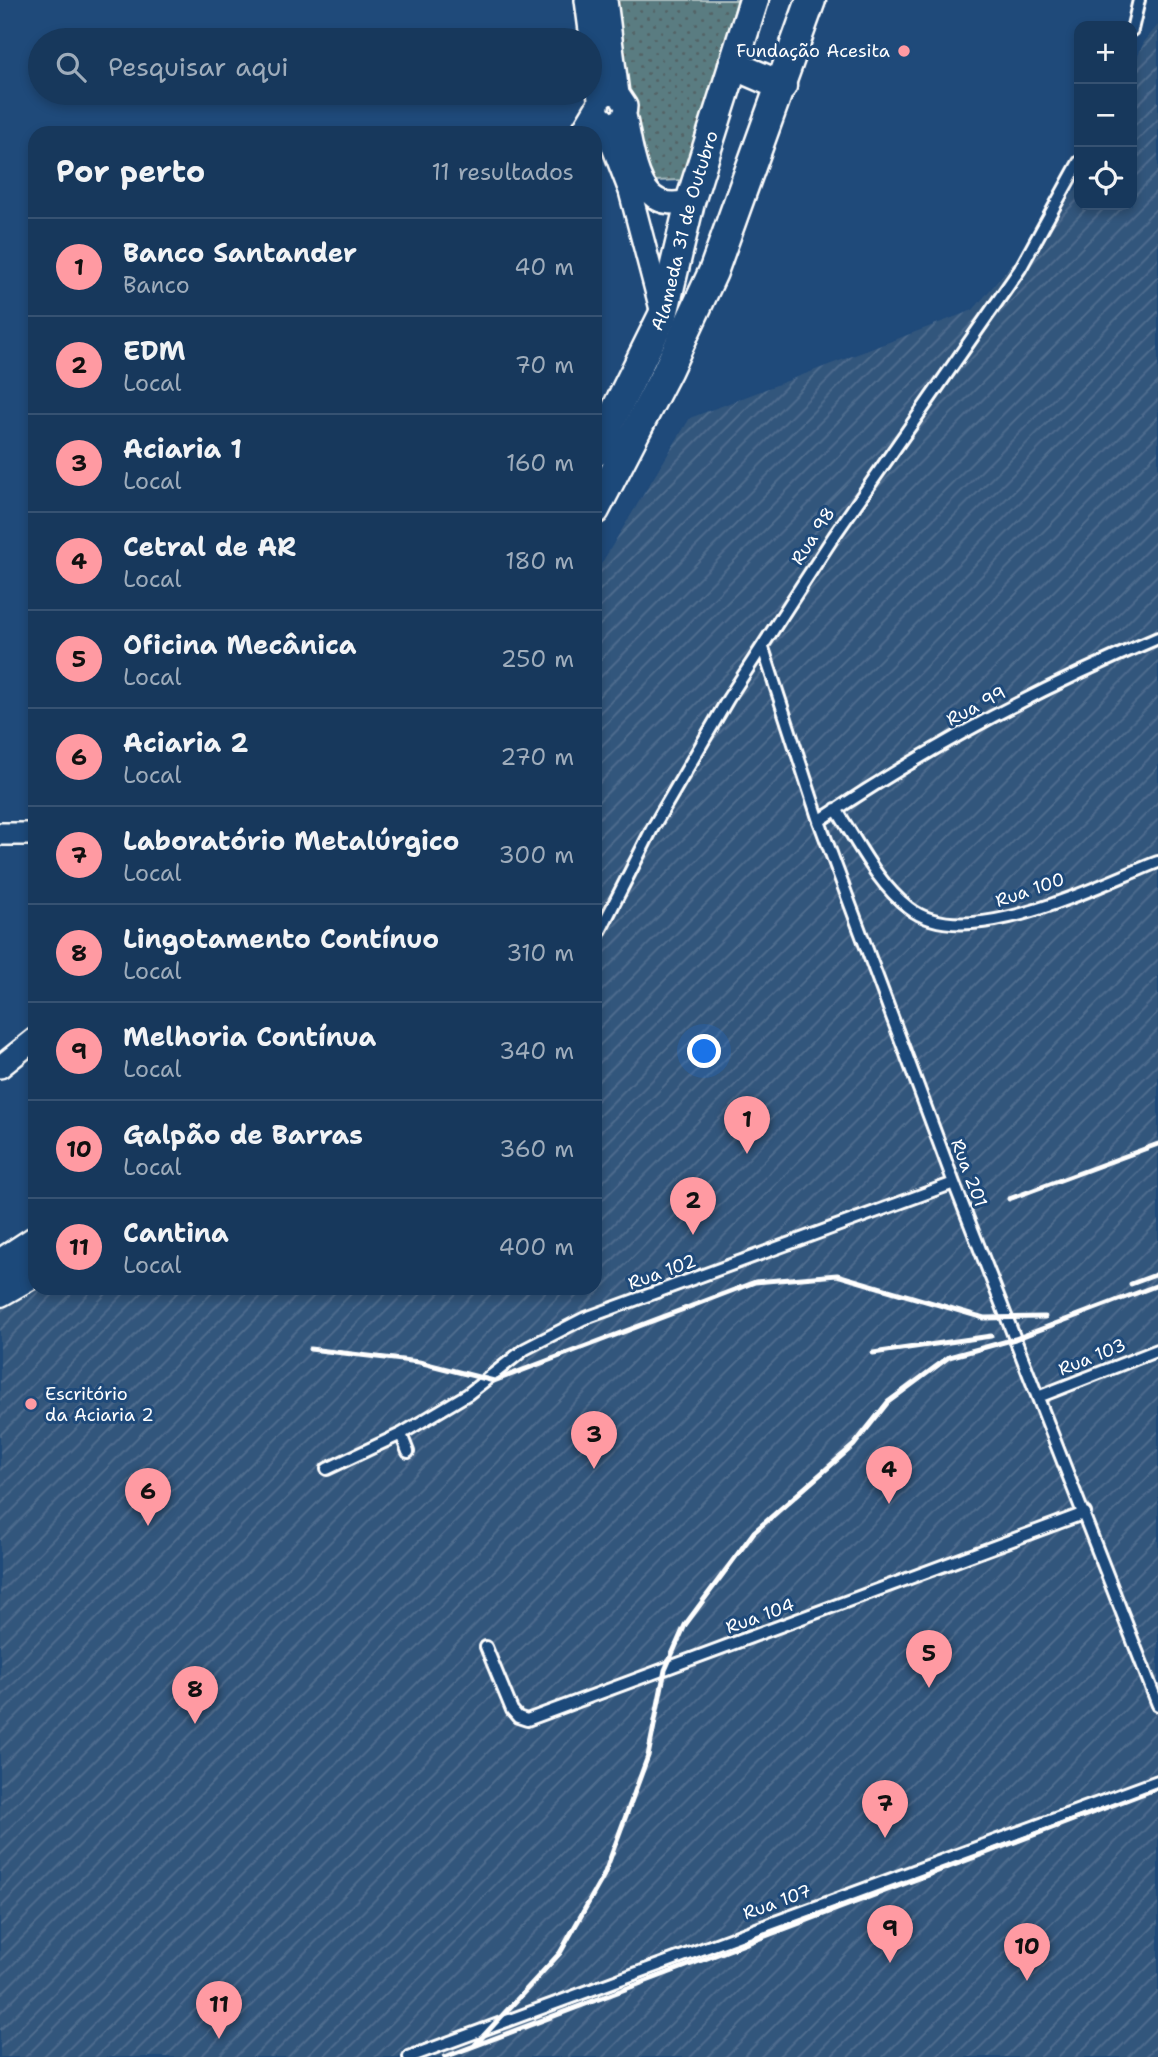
<!DOCTYPE html>
<html lang="pt">
<meta charset="utf-8">
<style>
body{margin:0;font-family:"Shantell Sans",sans-serif;background:#244365;color:#f1f3f6}
.controls{position:absolute;right:21px;top:21px;display:grid;overflow:hidden;border-radius:14px;box-shadow:0 4px 10px #0003}
.controls button{width:63px;height:63px;display:grid;place-items:center;padding:0;border:0;border-bottom:2px solid #365272;background:#17385c;color:#f1f3f6;font:35px sans-serif}
.you{position:absolute;left:705px;top:1052px;width:24px;height:24px;margin:-18px;border:5px solid #fff;border-radius:50%;background:#1a73e8;box-shadow:0 0 0 10px #1a73e833}
.badge{display:grid;place-items:center;width:46px;height:46px;border-radius:50%;background:#ff9aa2;color:#111;font-size:23px;font-weight:700}
.pin{position:absolute;translate:-50% -58px;filter:drop-shadow(0 2px 4px #0008)}
.pin::after{content:'';position:absolute;top:37px;width:24px;height:21px;background:inherit;clip-path:polygon(0 0,100% 0,50% 100%)}
.list{margin:0;padding:0;list-style:none}
h2{display:flex;justify-content:space-between;align-items:center;height:91px;margin:0;padding:0 28px;font-size:30px}
h2 small{font-size:23px;font-weight:400;color:#9eacbb}
.list li{display:grid;grid-template-columns:46px 1fr auto;gap:21px;align-items:center;box-sizing:border-box;height:98px;padding:0 28px;border-top:2px solid #365272}
.list b{display:block;font-size:26px;white-space:nowrap}
.list p{margin:0;font-size:23px;white-space:nowrap;color:#9eacbb}
.list em{font-size:23px;font-style:normal;color:#9eacbb}
.icon{flex:none;width:38px;height:38px;fill:none;stroke:currentColor;stroke-width:2;stroke-linecap:round;stroke-linejoin:round}
.map{position:relative;flex:none;width:1158px;height:2057px;overflow:hidden}
.search{position:absolute;background:#17385c;box-shadow:0 4px 10px #0003;left:28px;top:28px;width:574px;height:77px;display:flex;align-items:center;gap:18px;box-sizing:border-box;padding:0 24px;border-radius:38px;color:#9eacbb;font-size:26px}
.panel{position:absolute;background:#17385c;box-shadow:0 4px 10px #0003;left:28px;top:126px;width:574px;height:1169px;border-radius:21px}
.map>svg:first-child{display:block}
.industrial{fill:url(#industrial-furrows)}
.park{fill:url(#park-dots);stroke:#acbec0;stroke-width:2}
.lines{fill:none;stroke-linecap:round;stroke-linejoin:round}
.service-casing{stroke:#fff;stroke-width:16}
.minor-casing{stroke:#fff;stroke-width:26}
.secondary-casing{stroke:#fff;stroke-width:33}
.service{stroke:#1f4a7a;stroke-width:10}
.minor{stroke:#1f4a7a;stroke-width:21}
.secondary{stroke:#1f4a7a;stroke-width:28}
.rail{stroke:#fff;stroke-width:5}
.poi-dot{fill:#ff9aa2;stroke:#1f4a7a;stroke-width:2.5}
.labels{text-anchor:middle;stroke-width:6;stroke-linejoin:round;paint-order:stroke}
.poi-label{font-size:18px;fill:#fff;stroke:#1f4a7a;text-anchor:end}
.street-label{font-size:18px;fill:#fff;stroke:#1f4a7a}
</style>
<div class="map">
<svg width="1158" height="2057" viewBox="0 0 1158 2057">
<defs>
<pattern id="industrial-furrows" width="10" height="10" patternUnits="userSpaceOnUse" patternTransform="scale(1.75)"><rect width="10" height="10" fill="#33567c"/><path d="M-1 1l2-2M0 10L10 0M9 11l2-2" fill="none" stroke="#526f90"/></pattern>
<pattern id="park-dots" width="8" height="8" patternUnits="userSpaceOnUse" patternTransform="scale(1.75)"><rect width="8" height="8" fill="#5a7c81"/><path d="M2 2h.1M6 6h.1" fill="none" stroke="#536466" stroke-width="1.8" stroke-linecap="round"/></pattern>
</defs>
<rect width="100%" height="100%" fill="#1f4a7a"/>
<filter id="ink" filterUnits="userSpaceOnUse"><feTurbulence type="fractalNoise" baseFrequency=".0143" numOctaves="2"/><feDisplacementMap in="SourceGraphic" scale="14" xChannelSelector="R" yChannelSelector="G"/><feConvolveMatrix kernelMatrix="1 2 1 2 8 2 1 2 1" color-interpolation-filters="sRGB"/></filter>
<g filter="url(#ink)">
<path class="industrial" d="M1158 25V2057H0V1298L35 1288H595V574L690 418 973 310 1079 186V205H1132V70L1144 42Z"/>
<path class="park" d="M613 0H737L695 166 682 180 654 181 640 160Z"/>
<g class="lines">
<defs>
<path id="service" d="M1132 30 1139 0
M763 648 819 821 954 1183 1158 1705
M836 809C858 843 877 883 909 908 967 954 1097 885 1158 862
M819 821C926 749 1039 688 1158 638
M595 941 652 829 728 699 834 536 1020 269 1079 162
M1038 1397 1158 1350
M401 1434 408 1452
M327 1469 401 1434 468 1394 525 1349 583 1319 954 1183
M486 1647 512 1710 518 1717 527 1720 1085 1513
M409 2057 1158 1781"/>
<path id="minor" d="M586 0 599 99 597 113 608 123C619 123 626 117 626 106L618 94 608 93 599 99
M606 0 618 94
M625 115C631 139 635 192 661 201 670 205 681 202 690 202
M603 121 630 191 662 313
M581 133 596 108
M0 834H35
M0 1067 35 1039"/>
<g id="secondary">
<path d="M733 65 782 86"/>
<path id="s1" d="M595 452 663 315 690 202 754 0"/>
<path d="M595 510 667 371 713 272 811 0"/>
<path d="M0 1264 35 1241"/>
<path d="M0 1292 35 1272"/>
</g>
</defs>
<use href="#service" class="service-casing"/>
<use href="#minor" class="minor-casing"/>
<use href="#secondary" class="secondary-casing"/>
<use href="#service" class="service"/>
<use href="#minor" class="minor"/>
<use href="#secondary" class="secondary"/>
<path class="rail" d="M1009 1199 1158 1144
M1131 1284 1158 1274
M310 1349 419 1362 494 1381 755 1282 837 1275 984 1318 1045 1317
M873 1353 991 1336
M475 2045 560 1953 604 1875 648 1756 665 1670 685 1625 754 1532 854 1445 888 1402 949 1357 1015 1339 1158 1285
M445 2057 1158 1788"/>
</g>
</g>
<g class="poi-dot">
<circle cx="904" cy="51" r="7"/>
<circle cx="31" cy="1404" r="7"/>
</g>
<g class="labels">
<g class="poi-label">
<text x="890" y="57">Fundação Acesita</text>
<text x="45" y="1400" text-anchor="start">Escritório<tspan x="45" dy="21">da Aciaria 2</tspan></text>
</g>
<g class="street-label">
<text dy="6" stroke="none"><textPath href="#s1" startOffset="240">Alameda 31 de Outubro</textPath></text>
<text transform="translate(813 536) rotate(-57)" y="6">Rua 98</text>
<text transform="translate(976 706) rotate(-28)" y="6">Rua 99</text>
<text transform="translate(1030 890) rotate(-19)" y="6">Rua 100</text>
<text transform="translate(969 1173) rotate(69)" y="6">Rua 201</text>
<text transform="translate(662 1272) rotate(-20)" y="6">Rua 102</text>
<text transform="translate(1092 1357) rotate(-22)" y="6">Rua 103</text>
<text transform="translate(760 1616) rotate(-20)" y="6">Rua 104</text>
<text transform="translate(777 1902) rotate(-20)" y="6">Rua 107</text>
</g>
</g>
</svg>
<div class="controls">
<button>+</button>
<button>−</button>
<button><svg class="icon" aria-label="locate" viewBox="0 0 24 24"><circle cx="12" cy="12" r="6"/><path d="M12 2v4M12 18v4M2 12h4M18 12h4"/></svg></button>
</div>
<div class="you"></div>
<div class="pin badge" style="left:747px;top:1154px">1</div>
<div class="pin badge" style="left:693px;top:1235px">2</div>
<div class="pin badge" style="left:594px;top:1469px">3</div>
<div class="pin badge" style="left:889px;top:1504px">4</div>
<div class="pin badge" style="left:929px;top:1688px">5</div>
<div class="pin badge" style="left:148px;top:1526px">6</div>
<div class="pin badge" style="left:885px;top:1838px">7</div>
<div class="pin badge" style="left:195px;top:1724px">8</div>
<div class="pin badge" style="left:890px;top:1963px">9</div>
<div class="pin badge" style="left:1027px;top:1981px">10</div>
<div class="pin badge" style="left:219px;top:2039px">11</div>
<div class="search"><svg class="icon" aria-label="search" viewBox="0 0 24 24"><circle cx="10" cy="10" r="6"/><path d="M15 15l6 6"/></svg>Pesquisar aqui</div>
<section class="panel">
<h2>Por perto<small>11 resultados</small></h2>
<ul class="list">
<li><span class="badge">1</span><div><b>Banco Santander</b><p>Banco</p></div><em>40 m</em></li>
<li><span class="badge">2</span><div><b>EDM</b><p>Local</p></div><em>70 m</em></li>
<li><span class="badge">3</span><div><b>Aciaria 1</b><p>Local</p></div><em>160 m</em></li>
<li><span class="badge">4</span><div><b>Cetral de AR</b><p>Local</p></div><em>180 m</em></li>
<li><span class="badge">5</span><div><b>Oficina Mecânica</b><p>Local</p></div><em>250 m</em></li>
<li><span class="badge">6</span><div><b>Aciaria 2</b><p>Local</p></div><em>270 m</em></li>
<li><span class="badge">7</span><div><b>Laboratório Metalúrgico</b><p>Local</p></div><em>300 m</em></li>
<li><span class="badge">8</span><div><b>Lingotamento Contínuo</b><p>Local</p></div><em>310 m</em></li>
<li><span class="badge">9</span><div><b>Melhoria Contínua</b><p>Local</p></div><em>340 m</em></li>
<li><span class="badge">10</span><div><b>Galpão de Barras</b><p>Local</p></div><em>360 m</em></li>
<li><span class="badge">11</span><div><b>Cantina</b><p>Local</p></div><em>400 m</em></li>
</ul>
</section>
</div>
